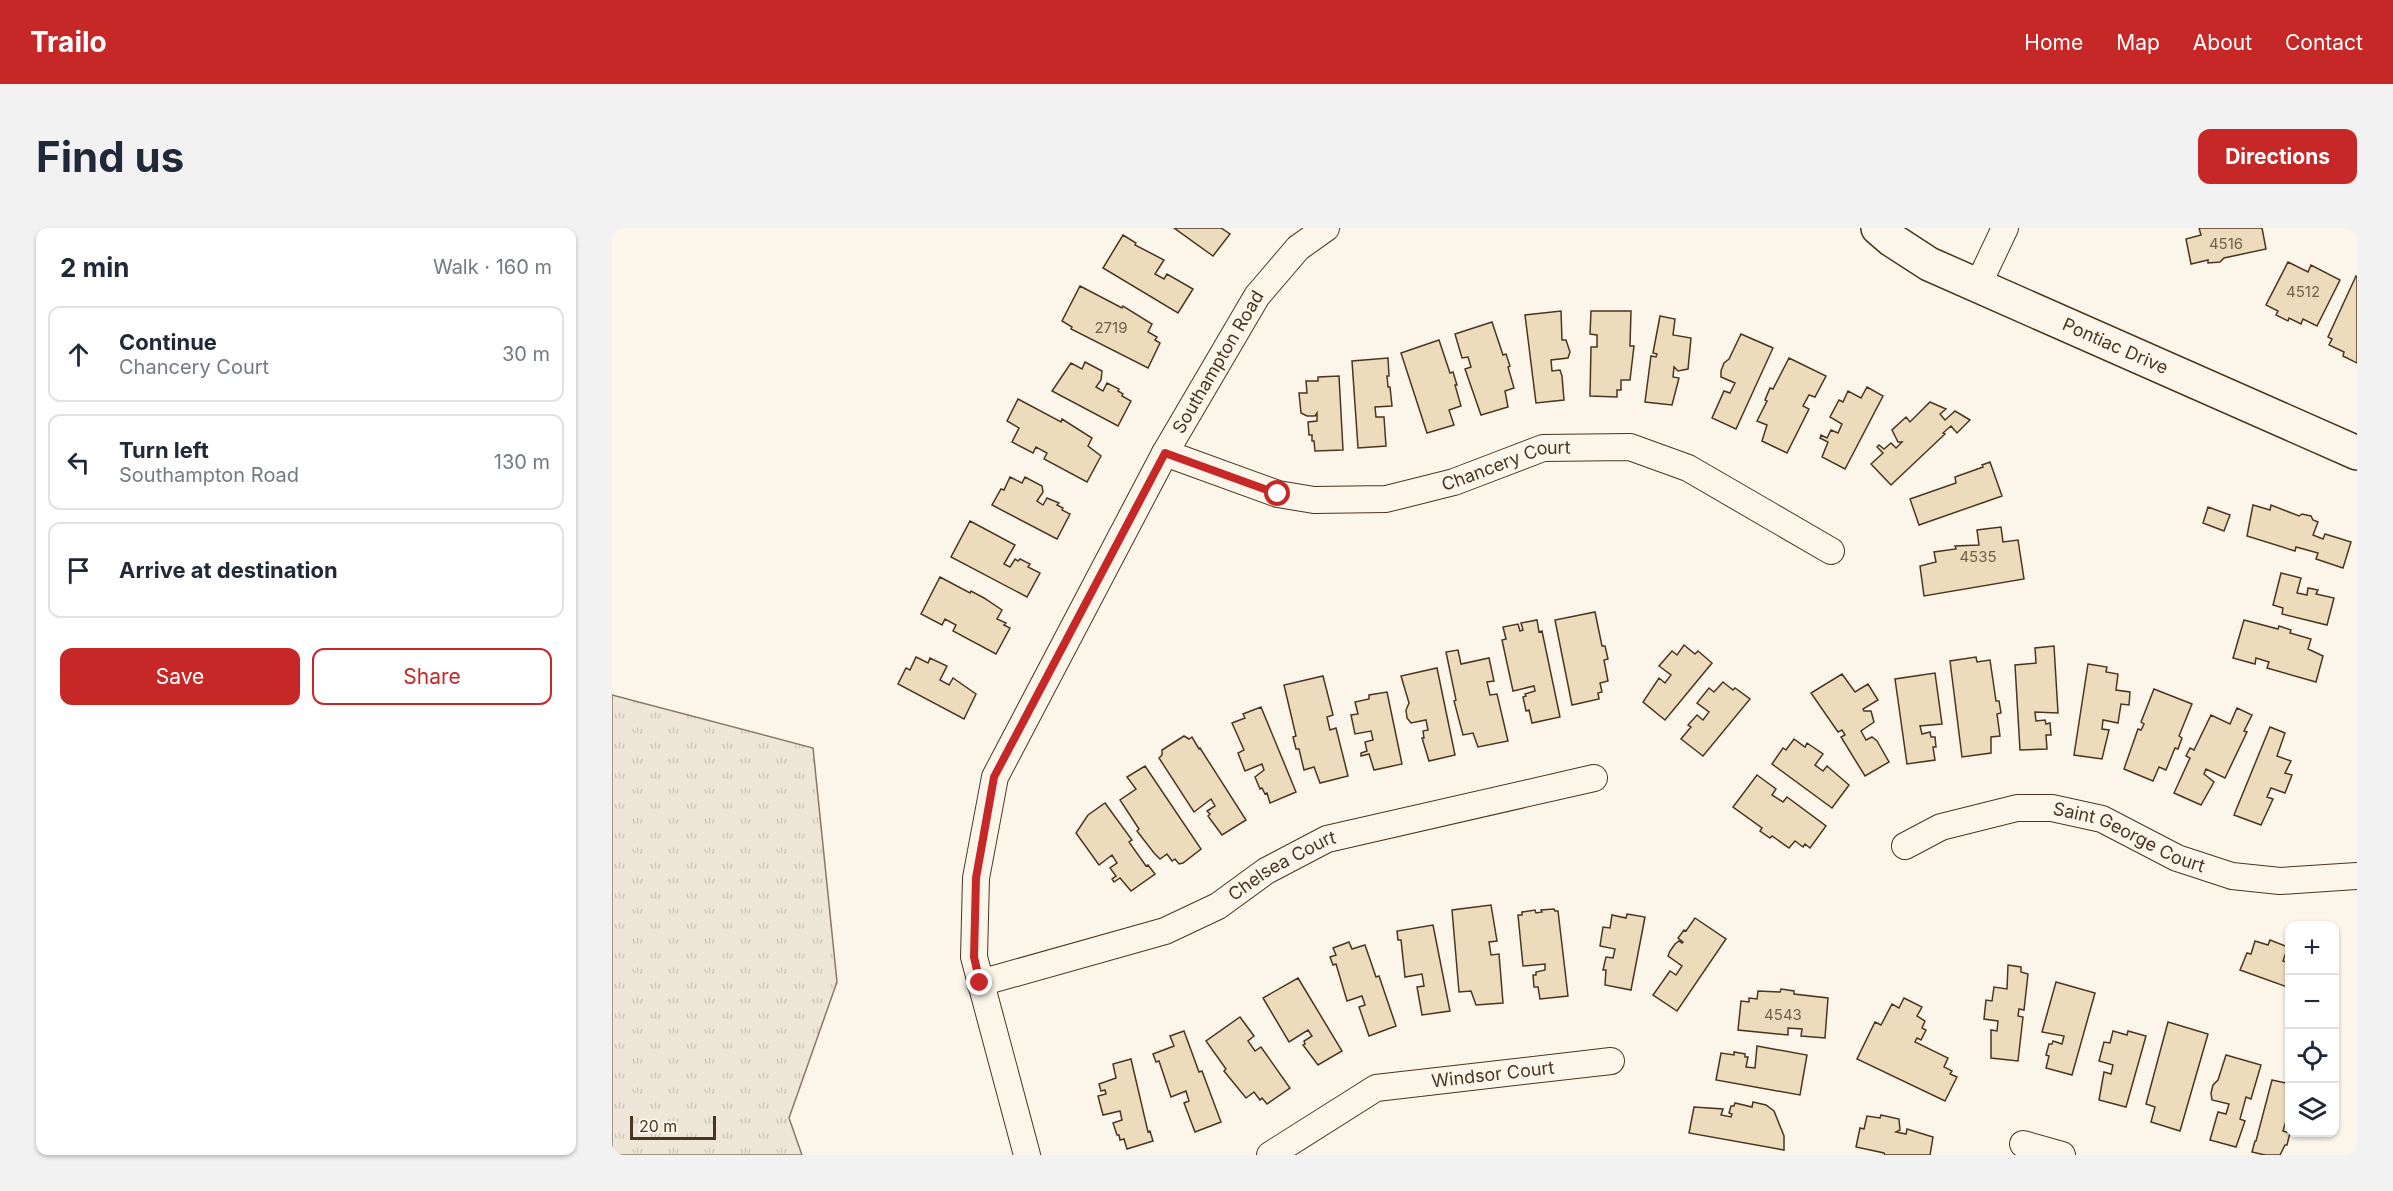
<!DOCTYPE html>
<meta charset="utf-8">
<style>
body{margin:0;font-family:Inter,sans-serif;background:#f2f2f3;color:#1f2937}
.controls{position:absolute;right:18px;bottom:18px;display:grid;overflow:hidden;border-radius:12px;box-shadow:0 2px 4px #0004}
.controls button{width:54px;height:54px;display:grid;place-items:center;padding:0;border:0;border-bottom:2px solid #e0e1e3;background:#fff;color:#1f2937;font:30px sans-serif}
.scale{position:absolute;left:18px;bottom:15px;width:86px;box-sizing:border-box;padding-left:6px;border:3px solid #4a3520;border-top:0;font-size:16px;line-height:21px;white-space:nowrap;color:#4a3520;-webkit-text-stroke:4px #fbf6e9;paint-order:stroke}
.stop{position:absolute;width:18px;height:18px;margin:-14px;border:4px solid #c62828;border-radius:50%;background:#fff}
.stop.end{background:#c62828;border-color:#fff;box-shadow:0 2px 6px #0008}
.list{margin:0;padding:0;list-style:none}
h2{display:flex;justify-content:space-between;align-items:center;height:78px;margin:0;padding:0 24px;font-size:26px}
h2 small{font-size:20px;font-weight:400;color:#747a83}
.list li{display:grid;grid-template-columns:39px 1fr auto;gap:18px;align-items:center;box-sizing:border-box;height:96px;margin:0 12px 12px;padding:0 12px;border:2px solid #e0e1e3;border-radius:12px}
.list b{display:block;font-size:22px;white-space:nowrap}
.list p{margin:0;font-size:20px;white-space:nowrap;color:#747a83}
.list em{font-size:20px;font-style:normal;color:#747a83}
.actions{display:flex;gap:12px;padding:18px 24px}
.actions a{flex:1;padding:14px 0;border:2px solid #c62828;border-radius:12px;text-align:center;font-size:21px;color:#c62828}
.actions .main{background:#c62828;color:#fff}
.icon{flex:none;width:33px;height:33px;fill:none;stroke:currentColor;stroke-width:2;stroke-linecap:round;stroke-linejoin:round}
.map{position:relative;flex:none;width:1745px;height:927px;overflow:hidden;border-radius:12px}
header{display:flex;align-items:center;gap:36px;box-sizing:border-box;height:84px;padding:0 30px;background:#c62828;color:#fff}
header strong{font-size:28px}
nav{display:flex;gap:33px;margin-inline-start:auto;font-size:21px}
.intro{display:flex;align-items:center;justify-content:space-between;box-sizing:border-box;height:144px;padding:0 36px}
h1{margin:0;font-size:42px}
.button{padding:15px 27px;border-radius:12px;background:#c62828;color:#fff;font-size:21px;font-weight:700}
main{display:flex;gap:36px;padding:0 36px}
aside{flex:1;background:#fff;border-radius:12px;box-shadow:0 2px 4px #0004}
.map>svg:first-child{display:block}
.grass{fill:url(#grass-tufts);stroke:#887966;stroke-width:1.5}
.building{fill:#ecdcbc;stroke:#4a3520;stroke-width:1.5}
.lines{fill:none;stroke-linecap:round;stroke-linejoin:round}
.street-casing{stroke:#4a3520;stroke-width:28}
.secondary-casing{stroke:#4a3520;stroke-width:36}
.street{stroke:#fbf6e9;stroke-width:26}
.secondary{stroke:#fbf6e9;stroke-width:33}
.route{stroke:#c62828;stroke-width:8}
.labels{text-anchor:middle;stroke-width:4.5;stroke-linejoin:round;paint-order:stroke}
.number-label{font-size:15px;fill:#725f47}
.street-label{font-size:18px;fill:#4a3520;stroke:#fbf6e9}
</style>
<header>
<strong>Trailo</strong>
<nav><a>Home</a><a>Map</a><a>About</a><a>Contact</a></nav>
</header>
<div class="intro"><h1>Find us</h1><a class="button">Directions</a></div>
<main>
<aside>
<h2>2 min<small>Walk · 160 m</small></h2>
<ul class="list">
<li><svg class="icon" aria-label="ahead" viewBox="0 0 24 24"><path d="M12 20V5M6 11l6-6 6 6"/></svg><div><b>Continue</b><p>Chancery Court</p></div><em>30 m</em></li>
<li><svg class="icon" aria-label="left" viewBox="0 0 24 24"><path d="M17 20v-9H6M10 6l-5 5 5 5"/></svg><div><b>Turn left</b><p>Southampton Road</p></div><em>130 m</em></li>
<li><svg class="icon" aria-label="arrive" viewBox="0 0 24 24"><path d="M6 21V4h12l-3 4 3 4H6"/></svg><div><b>Arrive at destination</b></div></li>
</ul>
<div class="actions"><a class="main">Save</a><a>Share</a></div>
</aside>
<div class="map">
<svg width="1745" height="927" viewBox="0 0 1745 927">
<defs>
<pattern id="grass-tufts" width="24" height="20" patternUnits="userSpaceOnUse" patternTransform="scale(1.5)"><rect width="24" height="20" fill="#ede6d9"/><path d="M3 7l-1-3M5 7V3M7 7l1-3M15 17l-1-3M17 17v-4M19 17l1-3" fill="none" stroke="#cdc6ba"/></pattern>
</defs>
<rect width="100%" height="100%" fill="#fbf6e9"/>
<path class="grass" d="M0 467 201 520 225 754 177 890 190 927H0Z"/>
<path class="building" d="M562 0H609L618 6 601 28Z
M1587 0H1650L1654 21 1612 30 1608 34 1596 35V32L1579 36 1574 11 1589 7Z
M511 7 524 15 523 17 552 32 543 46 552 51 555 46 581 61 566 85 491 40Z
M1676 34 1696 44 1699 37 1728 52 1705 98 1691 91 1689 96 1677 90 1676 93 1664 87 1666 83 1654 77Z
M1744 48 1745 49V135L1731 128 1732 124 1717 117 1720 111 1716 109Z
M468 58 510 80 511 78 540 96 536 104 545 109 543 112 548 115 536 140 459 101 460 99 450 93Z
M949 83 950 112H954L958 124 956 130 939 132 940 143 948 142 950 148 952 172 924 175 913 87Z
M979 83H1019L1018 118H1022L1018 152H1009V162H1005V169L978 168 979 119H985V107L978 106Z
M1048 88 1063 91 1061 107 1079 110 1076 141 1066 143 1062 139 1061 149 1067 150 1060 177 1033 174 1039 128 1044 129 1045 126 1041 125Z
M880 94 891 127 894 126 898 138 896 139 902 160 893 163 896 179 869 187 853 141 859 139 856 129 850 130 843 106Z
M1129 106 1161 120 1124 201 1100 190 1112 163 1118 165 1123 155 1109 149V143L1112 135 1117 131Z
M827 112 838 145 841 144 845 157H843L849 178 837 182 842 197 815 205 789 125Z
M776 130 777 148H775L776 159H778L780 178 763 179 764 189H772L774 218 746 220 740 133Z
M1177 130 1214 148 1203 169 1197 167 1191 178 1197 181 1175 225 1150 213 1155 197 1145 193 1155 173 1153 172 1158 160 1161 161Z
M473 134 490 143 489 152 484 159 491 163 495 155 507 161 506 163 511 166 510 168 519 173 506 198 440 163 459 135 470 141Z
M727 148 731 222 703 223 702 213H700V207H697L696 194 705 193V185L703 188H695L689 185 687 165H695L694 153H706V149Z
M1255 159 1271 168 1233 241 1210 229 1216 214 1208 210 1209 207 1215 210 1219 202 1226 205 1230 196 1218 189 1227 172 1231 174 1236 163 1249 170Z
M406 171 449 194 450 191 480 210 476 218 489 228 475 254 432 231 435 225 424 219 421 225 400 214 407 200 395 193Z
M1318 174 1334 181 1328 186 1333 192 1343 183 1358 192 1345 205 1339 198 1331 205 1333 206 1279 257 1259 236 1271 225 1265 219 1267 217 1272 221 1279 215 1284 220 1290 214H1286L1280 202 1294 189 1298 194Z
M1378 234 1390 268 1307 297 1298 271 1344 255 1343 249 1371 239 1370 237Z
M398 249 410 255 413 249 430 258 431 264 425 273 431 277 435 270 447 275 445 277 451 280 450 282 458 286 445 311 380 277 389 261 392 262Z
M1641 277 1658 282 1659 277 1687 288 1690 286 1699 288 1701 292 1706 294 1701 307 1711 311 1713 306 1739 314 1731 340 1704 331 1706 325 1684 319 1683 323 1635 308Z
M1596 279 1618 287 1612 303 1591 295Z
M358 293 403 317 392 336 398 339 403 331 406 333 408 331 418 336 416 339 428 345 415 369 339 329Z
M1389 299 1391 314 1406 312 1412 351 1312 368 1308 338 1324 334 1322 324 1344 321 1343 318 1367 317 1365 302Z
M1669 345 1689 350 1685 365 1695 367 1696 360 1706 362 1704 366 1722 370 1715 397 1670 386 1671 380 1661 377Z
M328 349 358 365 359 363 372 370 390 382 385 391 394 395 392 397 398 400 384 426 341 403 344 397 333 391 330 397 309 386Z
M983 384 990 418H993L996 431 992 432 996 453 988 455 990 464 986 465 987 471 960 477 943 392Z
M925 392 927 404 930 403 948 489 920 495 917 482 914 483 911 469 914 468 913 466 923 463 922 458 901 463 890 412 894 411 891 399 906 396 908 403 911 402 909 395Z
M1632 392 1666 401 1667 398 1679 402 1678 405 1699 411 1696 421 1711 428 1704 454 1655 440 1657 434 1644 430 1643 436 1621 430Z
M1072 417 1083 426 1086 423 1100 435 1053 492 1031 474 1047 450 1053 455 1059 447 1047 438 1060 423 1065 427Z
M1442 418 1446 485 1423 484 1424 493 1433 492 1434 496 1438 495 1439 507H1434L1435 521 1408 522 1403 437 1424 435 1423 420Z
M846 422 849 436 877 430 882 453 875 454 878 467 885 466 896 513 866 519 861 505 851 507 842 473 844 472 834 424Z
M304 429 316 435 318 430 335 438 328 452 337 457 341 450 364 466 352 491 286 456 294 440 298 442Z
M1364 429 1365 434 1378 432 1384 473H1387L1389 485 1385 486 1388 508 1379 509V525L1350 529 1338 433Z
M1476 436 1495 439 1494 444 1506 446 1504 462 1518 464 1517 477 1509 476 1506 495 1491 492 1490 501 1497 502 1490 531 1462 527Z
M825 440 843 527 817 533 810 510H812L811 503 816 502 814 492 799 495 795 490 794 482 797 475 789 448Z
M1323 445 1330 496 1308 498 1310 506 1318 504 1319 509H1323L1324 519H1321L1323 532 1295 536 1283 451Z
M1230 446 1243 464 1256 456 1266 472 1251 481 1252 483H1259L1262 494 1249 503 1254 512 1260 509 1265 513 1277 534 1253 548 1229 509 1233 507 1230 502 1226 504 1199 465Z
M711 448 721 487 715 489 718 502 724 500 736 548 708 555 702 539 692 542 687 521H684L681 509 684 508 672 457Z
M1111 454 1121 462 1123 460 1138 471 1091 528 1069 511 1079 499 1076 497 1085 487 1091 492 1097 484 1085 475 1097 460 1102 464Z
M1542 461 1580 476 1567 508 1570 510 1566 521 1563 520 1554 542 1547 539 1541 553 1512 541 1526 501 1529 502 1532 496 1529 494Z
M775 464 790 536 762 542 757 526 749 528V525L755 523 753 514 761 512 759 503 743 506 739 487 746 486 743 474 757 471V467Z
M649 479 684 564 658 575 655 565 653 566 650 560 648 561 643 549 652 542 650 536 633 543 626 525 632 522 620 495 633 490 631 486Z
M1625 480 1640 487 1632 503 1635 504 1613 550 1594 541 1592 546 1602 554 1589 577 1562 565 1578 530 1574 528 1578 520 1582 522 1599 487 1618 496Z
M1658 499 1673 505 1665 528 1679 533 1673 545 1680 547 1673 565 1659 560 1655 569 1661 571 1649 597 1622 587Z
M572 508 577 511 580 509 587 521 588 520 634 592 610 607 596 588 598 586 595 583 603 578 599 571 582 584 547 530 550 527V522Z
M1182 511 1193 519 1195 515 1211 526 1203 537 1211 543 1215 538 1237 557 1220 580 1160 536 1171 520 1174 522Z
M533 538 589 621 571 635 567 636 563 631 560 633 555 626 548 631 542 625 525 603 527 601 508 572 524 561 515 549Z
M1145 547 1164 561 1160 567 1171 574 1175 569 1214 598 1198 620 1193 616 1191 619 1183 613 1177 620 1160 608 1158 610 1148 603 1150 600 1121 579Z
M493 575 520 612 517 614 534 638 536 637 543 646 519 663 508 650 502 654 500 651 504 648 498 640 505 635 500 627 487 637 464 605 476 587Z
M879 677 885 713 877 714 879 727 887 726 891 775 864 777 859 763 847 764 840 682Z
M942 681 943 683H946L956 768 928 771 926 759H922L921 747H924V744L933 742V736L911 738 906 687H910V684L923 682 924 685 930 684 929 682Z
M1015 686 1033 689 1019 762 993 757 994 742H991L994 729 1001 730 1003 721 988 718 991 699 998 700 1000 687 1014 690Z
M1083 690 1114 711 1065 783 1041 767 1058 743 1064 747 1070 738 1056 728 1058 723 1063 716 1067 713 1070 715 1071 714 1066 710 1072 702 1074 703Z
M821 697 838 783 810 787 805 759 812 758 810 746 793 749 789 712H786L785 703Z
M1658 712 1676 719 1671 733 1678 735V760L1628 742 1635 725 1639 726 1643 713 1656 717Z
M737 714 740 721 753 717 764 749 767 748 784 798 757 808 747 779 753 777 750 768 735 773 724 736 721 737 718 729 724 727 721 720Z
M1396 737 1409 739V744L1416 746 1412 782 1407 781 1406 788 1411 789 1406 833 1379 830V802L1385 803 1386 793 1372 791 1374 772 1380 773 1382 759 1395 761Z
M686 750 730 823 706 837 691 817 693 816 692 813 700 808 696 802 677 814 651 770Z
M1444 754 1483 765 1460 847 1434 840 1437 828 1434 827 1437 816H1440L1441 813 1450 816 1452 808 1430 804Z
M1169 761 1182 763V766L1216 770 1213 810 1189 808 1190 801 1176 800V807L1126 802 1129 773 1137 774V770L1145 771 1146 763 1168 764Z
M1292 770 1310 779 1305 788 1313 793 1310 800 1314 802 1309 812 1305 810 1303 814 1336 830 1332 839 1340 843 1338 846 1345 849 1333 873 1245 831 1263 794 1269 797 1280 776 1287 780Z
M628 789 642 808 636 813 643 823 649 819 678 860 655 876 650 870 648 872 642 864 634 870 612 843 614 841 594 813Z
M1556 794 1596 806 1568 903 1539 894 1543 879 1534 876Z
M572 803 587 844 590 843 609 894 583 904 572 875 577 873 574 863 559 869 547 833 544 834 541 826 562 818 558 808Z
M1501 803 1515 807 1516 803 1534 808 1514 879 1487 872 1492 844 1499 846 1501 837 1487 833 1492 814 1498 815Z
M1145 818 1195 827 1188 867 1104 852 1109 825 1122 827V824L1133 826V829H1136L1134 839 1143 840Z
M1614 827 1649 837 1639 871 1634 869 1628 891 1633 893 1624 919 1598 912 1606 884 1614 886 1617 876 1600 872 1599 865 1601 857 1606 852Z
M519 831 536 904 538 903 541 913 515 921 512 911 508 912 507 907H505L501 895 510 892 508 883 491 887 486 868 494 866 493 862 489 863 487 856 504 850 501 836Z
M1660 852 1678 856V894L1674 893 1671 903 1678 905 1675 917H1673L1668 927H1653L1640 924 1643 913H1644Z
M1141 874 1154 877 1162 883 1172 908V922L1077 905 1082 879 1111 881 1109 887 1119 889 1120 886 1117 885 1119 878H1122L1123 875 1140 879Z
M1269 887 1287 891 1288 902 1284 904 1294 906 1295 901 1321 909 1318 927H1273L1272 925 1244 919 1248 900 1252 901 1255 888 1268 890Z"/>
<g class="lines">
<defs>
<g id="street">
<path d="M1366 57 1393 0"/>
<path id="s1" d="M553 225 666 266 702 272 774 271 842 254 931 220 1018 219 1076 240 1219 323"/>
<path id="s2" d="M1293 618 1329 599 1405 580H1440L1490 591 1565 630 1620 648 1668 653 1745 648"/>
<path id="s3" d="M368 755 553 703 606 678 654 643 715 611 982 550"/>
<path d="M1411 916 1450 927"/>
<path id="s4" d="M415 927 362 729 364 650 383 549 553 225 645 68 686 20 714 0"/>
<path id="s5" d="M658 927 764 860 999 833"/>
</g>
<g id="secondary">
<path id="s6" d="M1266 0 1280 12 1317 36 1745 225"/>
</g>
</defs>
<use href="#street" class="street-casing"/>
<use href="#secondary" class="secondary-casing"/>
<use href="#street" class="street"/>
<use href="#secondary" class="secondary"/>
</g>
<g class="lines">
<path class="route" d="M368 755 362 729 364 650 382 549 553 225 666 266"/>
</g>
<g class="labels">
<g class="number-label">
<text x="1614" y="21">4516</text>
<text x="1691" y="69">4512</text>
<text x="499" y="105">2719</text>
<text x="1366" y="334">4535</text>
<text x="1171" y="792">4543</text>
</g>
<g class="street-label">
<text dy="6" stroke="none"><textPath href="#s6" startOffset="266">Pontiac Drive</textPath></text>
<text dy="6" stroke="none"><textPath href="#s4" startOffset="858">Southampton Road</textPath></text>
<text dy="6" stroke="none"><textPath href="#s1" startOffset="354">Chancery Court</textPath></text>
<text dy="6" stroke="none"><textPath href="#s2" startOffset="237">Saint George Court</textPath></text>
<text dy="6" stroke="none"><textPath href="#s3" startOffset="327">Chelsea Court</textPath></text>
<text dy="6" stroke="none"><textPath href="#s5" startOffset="243">Windsor Court</textPath></text>
</g>
</g>
</svg>
<div class="controls">
<button>+</button>
<button>−</button>
<button><svg class="icon" aria-label="locate" viewBox="0 0 24 24"><circle cx="12" cy="12" r="6"/><path d="M12 2v4M12 18v4M2 12h4M18 12h4"/></svg></button>
<button><svg class="icon" aria-label="layers" viewBox="0 0 24 24"><path d="M12 4l9 5-9 5-9-5zM3 14l9 5 9-5"/></svg></button>
</div>
<div class="scale">20 m</div>
<div class="stop" style="left:666px;top:266px"></div>
<div class="stop end" style="left:368px;top:755px"></div>
</div>
</main>
